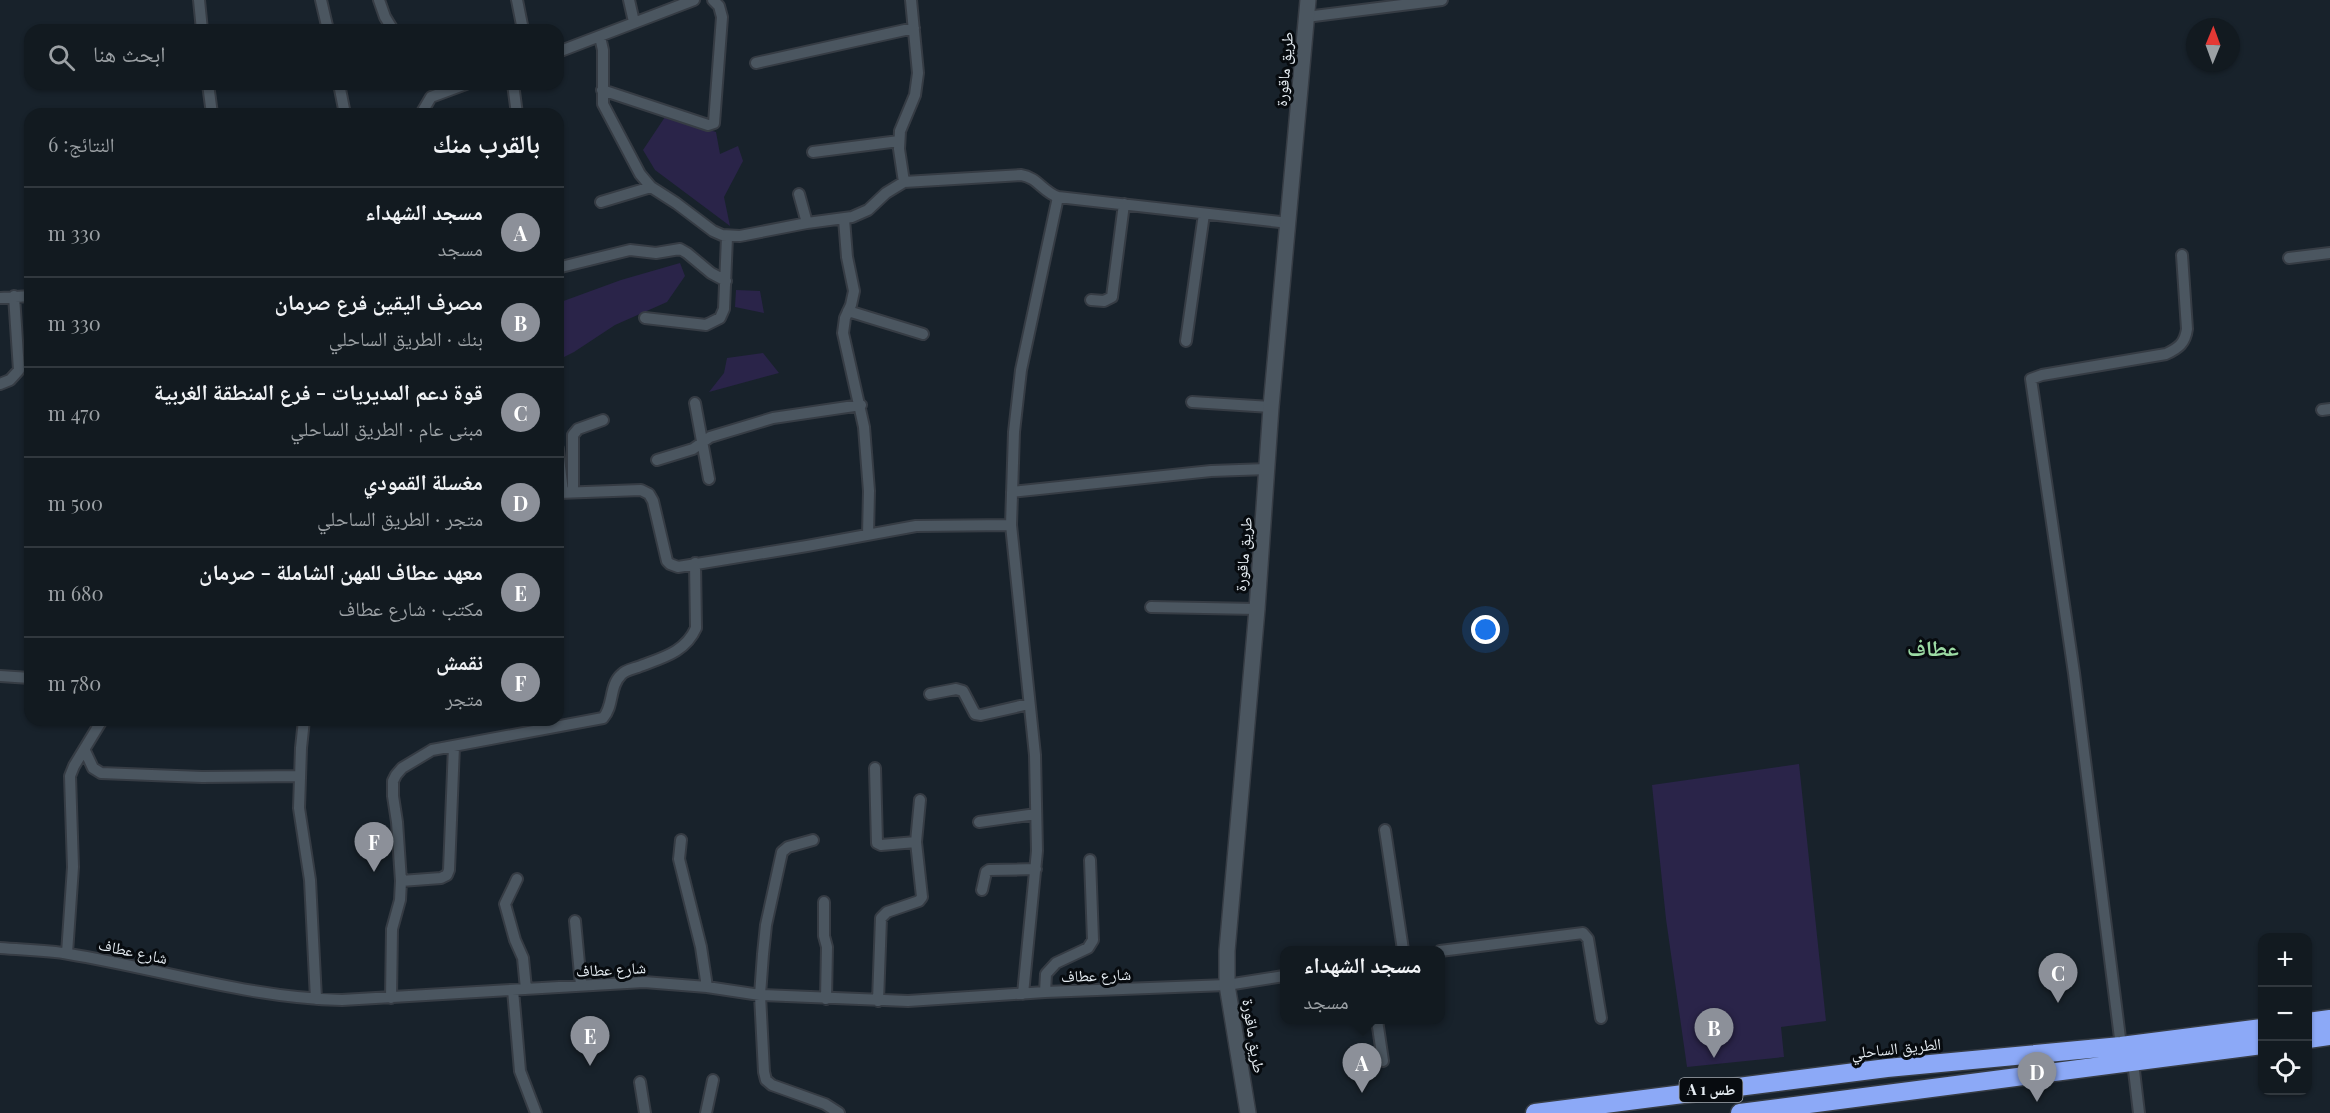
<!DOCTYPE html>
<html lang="ar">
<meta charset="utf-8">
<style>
body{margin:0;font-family:"Playfair Display","Noto Naskh Arabic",serif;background:#1f272d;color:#f1f3f6;direction:rtl}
.controls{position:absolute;right:18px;bottom:18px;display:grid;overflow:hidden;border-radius:12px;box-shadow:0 2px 4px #0004}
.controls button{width:54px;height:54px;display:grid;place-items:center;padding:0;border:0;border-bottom:2px solid #31383e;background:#121a20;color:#f1f3f6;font:30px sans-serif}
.compass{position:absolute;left:2186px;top:18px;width:54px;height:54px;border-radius:50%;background:#121a20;box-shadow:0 2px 4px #0004;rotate:1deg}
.you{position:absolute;left:1486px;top:630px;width:21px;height:21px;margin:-15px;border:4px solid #fff;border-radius:50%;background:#1a73e8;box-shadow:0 0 0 9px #1a73e833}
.badge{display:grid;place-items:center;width:39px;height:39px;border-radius:50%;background:#8c9099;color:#fff;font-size:20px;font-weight:700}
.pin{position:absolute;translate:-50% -50px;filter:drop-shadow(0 2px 3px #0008)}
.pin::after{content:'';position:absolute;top:32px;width:21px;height:18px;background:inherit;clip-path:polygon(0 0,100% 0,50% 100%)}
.popup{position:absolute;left:1280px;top:946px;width:165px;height:78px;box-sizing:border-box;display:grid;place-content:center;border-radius:12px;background:#121a20;filter:drop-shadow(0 2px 4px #0005);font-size:20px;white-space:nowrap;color:#9ca1a5}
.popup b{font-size:22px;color:#f1f3f6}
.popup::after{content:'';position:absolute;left:50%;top:100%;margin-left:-12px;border:12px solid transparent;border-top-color:#121a20}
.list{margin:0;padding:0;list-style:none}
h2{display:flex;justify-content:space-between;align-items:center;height:78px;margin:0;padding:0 24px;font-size:26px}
h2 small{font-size:20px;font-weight:400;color:#9ca1a5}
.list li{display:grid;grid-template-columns:39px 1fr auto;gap:18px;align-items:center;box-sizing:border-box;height:90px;padding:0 24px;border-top:2px solid #31383e}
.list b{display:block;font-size:22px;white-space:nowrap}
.list p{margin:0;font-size:20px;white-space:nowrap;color:#9ca1a5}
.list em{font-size:20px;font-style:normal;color:#9ca1a5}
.icon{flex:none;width:33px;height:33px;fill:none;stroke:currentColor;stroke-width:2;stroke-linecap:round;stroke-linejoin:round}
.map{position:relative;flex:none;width:2330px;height:1113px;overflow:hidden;direction:ltr}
.search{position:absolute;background:#121a20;box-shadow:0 2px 4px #0004;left:24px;top:24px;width:540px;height:66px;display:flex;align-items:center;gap:15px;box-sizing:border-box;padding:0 21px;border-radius:18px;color:#9ca1a5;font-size:22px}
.panel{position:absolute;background:#121a20;box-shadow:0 2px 4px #0004;left:24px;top:108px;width:540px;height:618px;border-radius:18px;direction:rtl}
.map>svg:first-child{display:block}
.green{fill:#2a2449}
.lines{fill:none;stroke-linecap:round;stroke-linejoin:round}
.street-casing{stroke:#363c44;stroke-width:14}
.secondary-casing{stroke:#363c44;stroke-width:18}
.highway-casing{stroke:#363c44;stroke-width:21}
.street{stroke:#4b5660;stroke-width:10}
.secondary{stroke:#4b5660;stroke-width:15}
.highway{stroke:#8ca9f7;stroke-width:18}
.labels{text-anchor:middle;stroke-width:6;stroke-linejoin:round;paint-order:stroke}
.shield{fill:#070b0f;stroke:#a2a8ae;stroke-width:1.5}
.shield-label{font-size:15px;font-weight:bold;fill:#e5ecf2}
.street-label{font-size:16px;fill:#e5ecf2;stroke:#070b0f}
.district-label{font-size:22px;font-weight:bold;fill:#9cdba4;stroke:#070b0f}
</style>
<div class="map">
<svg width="2330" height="1113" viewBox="0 0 2330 1113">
<rect width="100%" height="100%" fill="#18222b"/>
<path class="green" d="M665 117 716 132 720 154 738 146 743 161 724 197 730 226 655 170 643 150Z
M680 263 685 276 667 302 615 325 574 352 558 360V303L621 280Z
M736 290 760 291 764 313 735 307Z
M763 353 779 373 709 392 724 373 727 358Z
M1799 764 1826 1021 1781 1027 1784 1057 1687 1067 1666 919 1652 785Z"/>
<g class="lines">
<defs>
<path id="street" d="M199 0 202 30
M321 0 328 30
M379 0 385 17 393 30
M517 0 523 30
M629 0 634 22
M1306 17 1442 0
M600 37 603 50V104L640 174 651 187 676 203 713 231 722 235 740 236 807 223 852 217 868 210 886 193 904 182 1021 175C1037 177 1043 192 1058 197L1289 223
M558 52 694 0
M756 63 914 28
M208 84 212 114
M339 84 345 114
M513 84 517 114
M602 90 708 125 714 123 722 17 719 6 713 0
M421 114 431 97 466 84
M813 152 899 141
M904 182 899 149 900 131 915 95 918 73 911 0
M799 194 807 223
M601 202 651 187
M844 219 847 257 854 291 851 305 845 318 843 333 864 427 869 491 868 535
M2289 258 2330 253
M561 267 630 250 656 253 680 249 687 253 711 273 726 281
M0 298 30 296
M1091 300 1104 301 1112 297 1124 204
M848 311 923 334
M645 318 706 325 720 318 724 309 727 237
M1186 341 1204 214
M0 384 10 380 19 370 14 296
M1192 402 1271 407
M695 403 709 479
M2322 410 2330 409
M558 449 563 492
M657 460 693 449 710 437 773 418 861 405
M573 491V435L578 429 603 420
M1012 492 1211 471 1268 469
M558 493 641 490 649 494 653 501 667 561 670 564 678 567 807 546 916 526 1011 525
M1151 607 1257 609
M0 676 30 678
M930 694 956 689 963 691 975 714 981 715 1029 704
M304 720 301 748 299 808 310 880 316 999
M85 751 93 768 101 773 202 777 300 776
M875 768 877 843 881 845 916 842
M979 822 1036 814
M1385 830 1403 950
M681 840 679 859 701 947 707 987
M813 840 788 847 782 852 766 925 763 954 760 995 764 1072 766 1080 772 1085 825 1104 839 1113
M517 879 505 904 515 940 523 958 526 989
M401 881 441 878 447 875 449 870 454 746
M982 890 986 872 989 870 1036 869
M824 902V936L827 947 826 999
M575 921 581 985
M0 948C23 950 46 950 69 954 160 969 250 998 342 1000L644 982 707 987 760 995 908 1001 1045 992 1227 985 1284 976
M1440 951 1583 933 1588 939 1601 1018
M67 953 73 867 70 776 74 766 102 720
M513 990 520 1071 536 1113
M1045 992 1046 974 1056 963 1088 948 1093 940 1090 860
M1023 994 1037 851 1035 755 1011 525 1014 432 1021 370 1058 197
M391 998 392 929 400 900 401 881 397 822 393 796V781L396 775 402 768 432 750 603 718C614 706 609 686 621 675 625 670 632 669 638 667 661 658 685 653 696 628L695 563
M878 1001 881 918 887 912 919 901 922 897 916 842 920 800
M1377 1020 1383 1061
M2121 1046 2074 673 2031 379 2042 375 2166 354C2179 348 2185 343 2187 329L2182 255
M2133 1062 2139 1113
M640 1082 645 1113
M706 1113 713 1080"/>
<path id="secondary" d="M1248 1113 1227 985V951L1257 609 1271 407 1308 0"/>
<path id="highway" d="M2308 1022 2330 1019
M2308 1039 2330 1036
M1535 1113 1887 1068 2121 1046 2262 1028
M1740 1113 2262 1045"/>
</defs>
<use href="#street" class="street-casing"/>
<use href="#secondary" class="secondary-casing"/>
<use href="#highway" class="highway-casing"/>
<use href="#street" class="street"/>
<use href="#secondary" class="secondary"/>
<use href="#highway" class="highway"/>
</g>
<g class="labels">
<rect class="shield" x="1679.5" y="1078" width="63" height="24" rx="4.5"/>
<g class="shield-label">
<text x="1711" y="1095">A 1 طس</text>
</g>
<g class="street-label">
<text transform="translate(1284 69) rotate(-85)" y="6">طريق ماقورة</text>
<text transform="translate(1243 554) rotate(-85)" y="6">طريق ماقورة</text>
<text transform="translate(133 951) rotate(12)" y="6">شارع عطاف</text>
<text transform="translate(611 969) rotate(-3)" y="6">شارع عطاف</text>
<text transform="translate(1096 975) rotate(-2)" y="6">شارع عطاف</text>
<text transform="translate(1254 1036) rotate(81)" y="6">طريق ماقورة</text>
<text transform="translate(1896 1048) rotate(-6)" y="6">الطريق الساحلي</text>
</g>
<g class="district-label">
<text x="1933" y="656">عطاف</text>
</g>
</g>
</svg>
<div class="controls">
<button>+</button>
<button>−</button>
<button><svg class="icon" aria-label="locate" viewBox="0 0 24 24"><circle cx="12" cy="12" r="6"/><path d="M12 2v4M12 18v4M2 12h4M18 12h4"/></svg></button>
</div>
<svg class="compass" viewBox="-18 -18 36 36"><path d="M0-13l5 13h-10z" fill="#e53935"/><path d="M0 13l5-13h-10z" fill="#9ca1a5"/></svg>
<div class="you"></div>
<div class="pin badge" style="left:1362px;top:1093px">A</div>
<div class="popup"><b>مسجد الشهداء</b>مسجد</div>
<div class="pin badge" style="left:1714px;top:1058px">B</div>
<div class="pin badge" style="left:2058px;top:1003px">C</div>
<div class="pin badge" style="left:2037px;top:1102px">D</div>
<div class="pin badge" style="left:590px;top:1066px">E</div>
<div class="pin badge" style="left:374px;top:872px">F</div>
<div class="search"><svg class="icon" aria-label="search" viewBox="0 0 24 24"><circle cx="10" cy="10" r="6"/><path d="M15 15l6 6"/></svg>ابحث هنا</div>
<section class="panel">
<h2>بالقرب منك<small>النتائج: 6</small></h2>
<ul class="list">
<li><span class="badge">A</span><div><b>مسجد الشهداء</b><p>مسجد</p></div><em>330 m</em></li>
<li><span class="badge">B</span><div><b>مصرف اليقين فرع صرمان</b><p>بنك · الطريق الساحلي</p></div><em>330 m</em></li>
<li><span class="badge">C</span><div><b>قوة دعم المديريات - فرع المنطقة الغربية</b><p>مبنى عام · الطريق الساحلي</p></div><em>470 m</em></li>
<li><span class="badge">D</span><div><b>مغسلة القمودي</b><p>متجر · الطريق الساحلي</p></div><em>500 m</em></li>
<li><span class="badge">E</span><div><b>معهد عطاف للمهن الشاملة - صرمان</b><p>مكتب · شارع عطاف</p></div><em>680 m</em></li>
<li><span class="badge">F</span><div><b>نقمش</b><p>متجر</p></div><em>780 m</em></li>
</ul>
</section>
</div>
